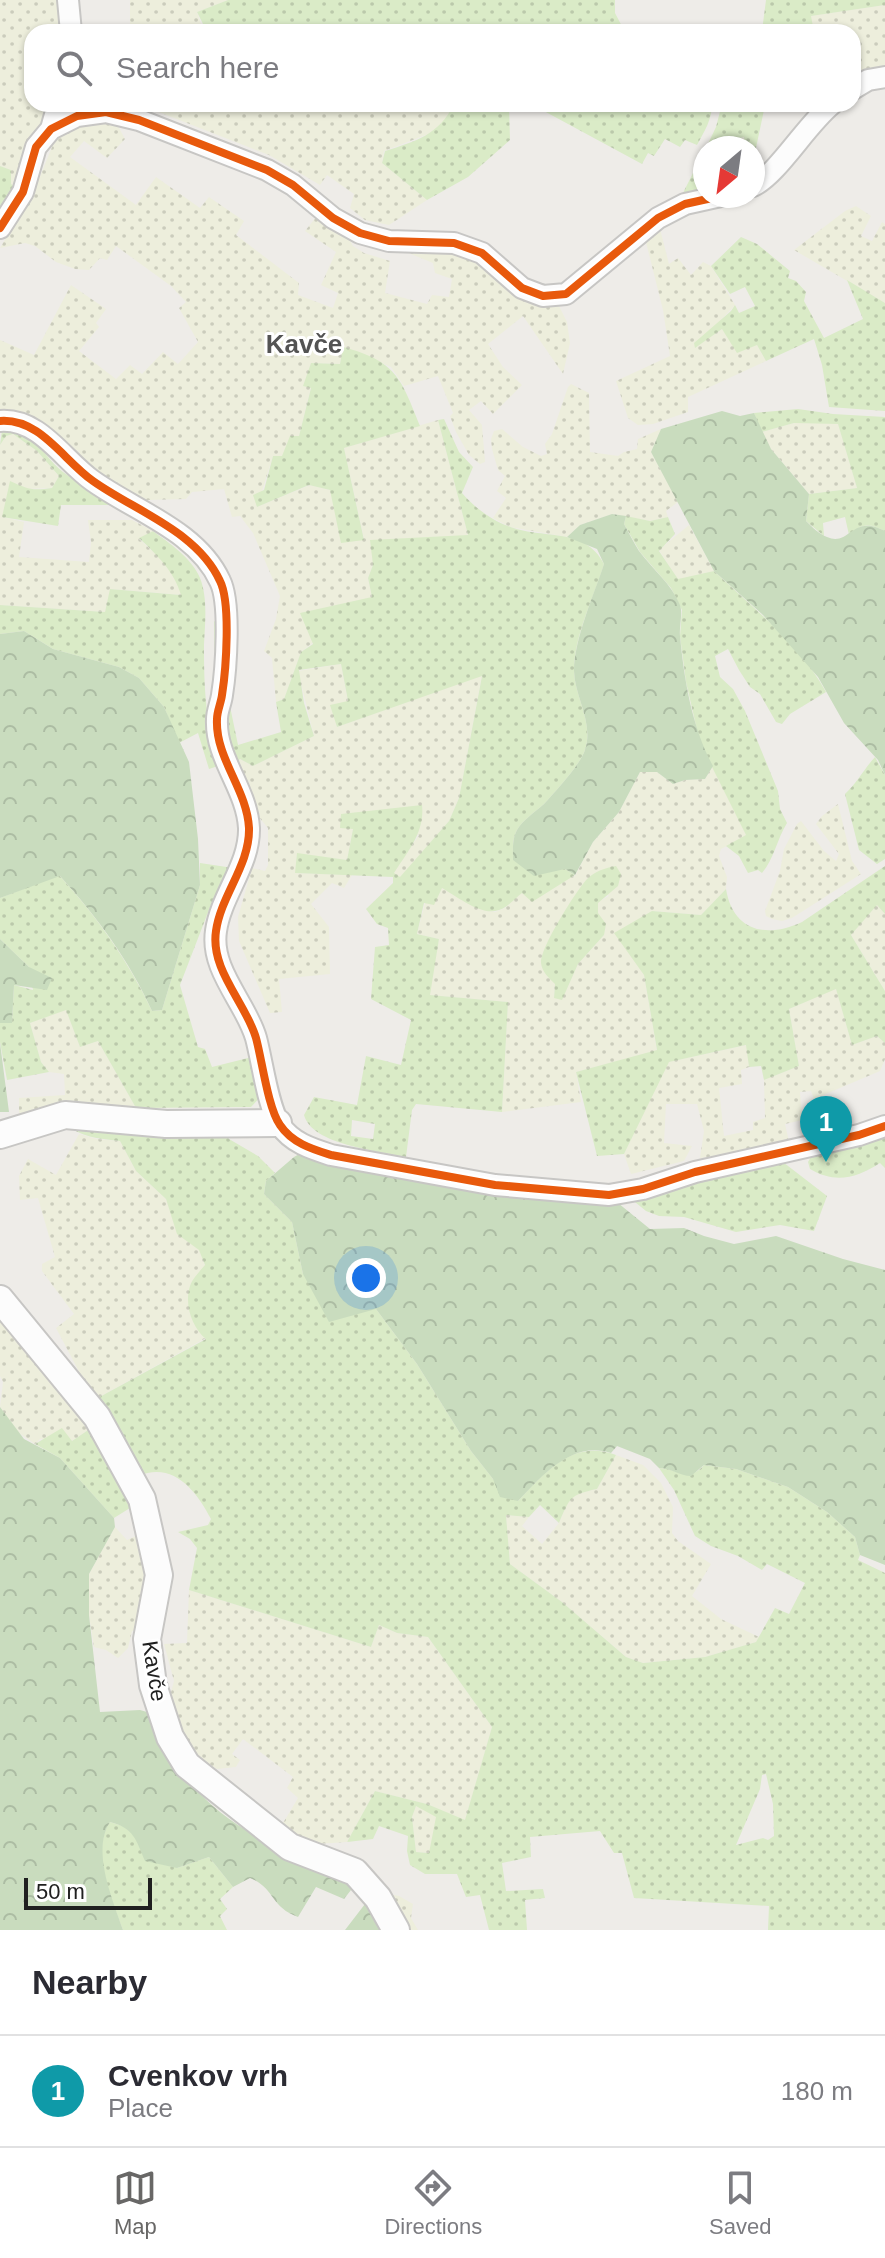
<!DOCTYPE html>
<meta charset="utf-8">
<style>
body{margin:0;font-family:Arial,sans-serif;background:#f7f7f7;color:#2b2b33}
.compass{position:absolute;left:693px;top:136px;width:72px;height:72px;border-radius:50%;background:#fff;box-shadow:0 2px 6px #0004;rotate:209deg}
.scale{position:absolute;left:24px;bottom:20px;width:128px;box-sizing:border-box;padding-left:8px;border:4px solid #202020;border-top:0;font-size:22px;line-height:28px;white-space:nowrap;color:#202020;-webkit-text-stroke:6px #fff;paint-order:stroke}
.you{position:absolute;left:366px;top:1278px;width:28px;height:28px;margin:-20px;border:6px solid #fff;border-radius:50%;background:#1a73e8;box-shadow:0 0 0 12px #1a73e833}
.badge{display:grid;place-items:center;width:52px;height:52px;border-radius:50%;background:#686766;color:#fff;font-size:26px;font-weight:700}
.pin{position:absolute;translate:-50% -66px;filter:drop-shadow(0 2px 4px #0008)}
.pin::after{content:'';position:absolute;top:42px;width:28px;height:24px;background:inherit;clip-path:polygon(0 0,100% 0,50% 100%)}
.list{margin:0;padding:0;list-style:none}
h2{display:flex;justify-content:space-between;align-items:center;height:104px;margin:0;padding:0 32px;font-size:34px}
h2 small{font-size:26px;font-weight:400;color:#7c7c81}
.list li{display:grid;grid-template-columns:52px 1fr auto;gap:24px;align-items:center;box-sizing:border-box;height:112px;padding:0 32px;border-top:2px solid #e1e1e2}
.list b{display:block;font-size:30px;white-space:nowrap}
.list p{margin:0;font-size:26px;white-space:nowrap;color:#7c7c81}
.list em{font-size:26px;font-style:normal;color:#7c7c81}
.icon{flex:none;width:44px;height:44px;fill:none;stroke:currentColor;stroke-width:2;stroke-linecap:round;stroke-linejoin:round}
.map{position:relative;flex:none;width:885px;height:1930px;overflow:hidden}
.search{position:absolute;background:#fff;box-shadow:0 2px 6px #0004;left:24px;right:24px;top:24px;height:88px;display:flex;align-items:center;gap:20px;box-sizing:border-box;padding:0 28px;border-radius:24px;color:#7c7c81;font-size:30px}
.sheet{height:216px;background:#fff}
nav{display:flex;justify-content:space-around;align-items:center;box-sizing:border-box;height:112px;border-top:2px solid #e1e1e2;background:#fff;font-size:22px;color:#7c7c81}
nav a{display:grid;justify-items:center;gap:4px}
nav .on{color:#686766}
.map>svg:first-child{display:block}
.farmland{fill:url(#farmland-dots);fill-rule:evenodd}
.grass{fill:url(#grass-dots);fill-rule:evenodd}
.forest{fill:url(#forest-crowns)}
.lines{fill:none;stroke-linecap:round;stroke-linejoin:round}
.minor-casing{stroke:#c7c6c4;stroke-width:24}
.tertiary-casing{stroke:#c7c6c4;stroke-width:30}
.minor{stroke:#fcfcfc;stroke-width:20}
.tertiary{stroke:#fcfcfc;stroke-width:26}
.cycleway-casing{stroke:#fff;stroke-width:13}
.cycleway{stroke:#e8590c;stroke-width:8}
.labels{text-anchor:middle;stroke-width:6;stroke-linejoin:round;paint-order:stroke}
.street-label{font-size:22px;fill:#202020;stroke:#fff}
.quarter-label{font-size:26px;font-weight:bold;fill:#535353;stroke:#fff}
</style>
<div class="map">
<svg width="885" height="1930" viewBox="0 0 885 1930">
<defs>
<pattern id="farmland-dots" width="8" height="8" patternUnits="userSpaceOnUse" patternTransform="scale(2)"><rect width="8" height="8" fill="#edeedc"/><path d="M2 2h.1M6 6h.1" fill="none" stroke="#cbccbc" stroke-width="1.8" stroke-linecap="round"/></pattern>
<pattern id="grass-dots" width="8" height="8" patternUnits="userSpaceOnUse" patternTransform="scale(2)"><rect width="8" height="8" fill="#daebc7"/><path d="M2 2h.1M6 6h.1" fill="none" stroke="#bbc9ab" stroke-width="1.8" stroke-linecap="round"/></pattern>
<pattern id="forest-crowns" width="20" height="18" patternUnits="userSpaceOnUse" patternTransform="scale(2)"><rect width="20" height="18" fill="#c9dcbe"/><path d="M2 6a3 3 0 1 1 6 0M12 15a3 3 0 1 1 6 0" fill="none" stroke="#acbca3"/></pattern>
</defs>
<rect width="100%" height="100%" fill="#eeece8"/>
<path class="farmland" d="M0 0H67V32H32V104H53L18 189 10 184 11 170 0 166Z
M130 0H228L197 12 202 27 195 32H130Z
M885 5V68L855 72 853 69V32H814L810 16Z
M155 104H454L446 121 431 133 384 151 382 163 427 200 389 225 365 220 350 208 354 194 327 175 320 185 269 155 151 109Z
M105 115 118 126 125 139 107 158 84 141 70 157 136 205 156 177 200 208 209 197 244 221 236 235 299 283 298 295 333 308 338 293 321 285 336 252 305 231 321 211 341 226 353 246 364 253 390 261 385 293 427 304 432 295 449 297 452 279 435 273 433 263 401 250 389 251 366 243 440 244 555 298 567 322 570 343 563 374 523 316 488 344 503 367 522 385 493 414 481 401 469 410 482 425 485 462 480 464 469 455 456 432 450 416 453 413 438 376 404 386 391 367 343 347 340 364 311 363 304 386 311 387 299 436 283 456H273L257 507 310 485 330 490 364 539 344 448 438 420 468 535 373 565 368 578 372 597 301 652 284 699 276 702 272 658 264 651 276 619 280 596 253 533 240 516 232 517 224 489 192 492 186 499 146 500 132 503 0 412V340L34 355 71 285 106 309 96 323 99 327 79 351 116 379 130 365 142 374 163 352 178 364 198 342 179 308 186 302 171 286 116 246 107 260 100 258 89 270 75 269 56 262 35 246 25 243 0 248 34 191 59 130Z
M745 137V148H715L717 143Z
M856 206 871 216 861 236 872 241 882 222 885 224V303L794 250 845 211Z
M659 225 669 264 678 258 691 275 703 262 711 266 735 305 695 347 722 329 757 345 766 361 688 397V412L653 424 638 425 628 418 616 381 670 356 663 310 645 238Z
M571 384 589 393 590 452 618 456 624 452 637 449 638 439 661 429 651 452 678 502 666 511 668 517 650 521 612 514 580 525 567 537 510 527 493 518 506 498 497 491 505 476 498 470 492 449 491 439 494 431 502 429 523 447 541 456 547 454 545 444 552 434 568 387Z
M794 423H838L857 488 809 494 771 449 762 432Z
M13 434 37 451 59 476 52 488 22 489 17 484 3 517 24 522 19 557 89 562 91 542 88 520H132L153 531 139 539 160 558 176 579 182 595 111 589 105 612 0 605V445L6 435Z
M689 525 714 571 678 580 659 550Z
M341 664 348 702 336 722 337 727 482 675 459 798 449 821 400 878 393 873 419 835 353 829 347 860 297 854 296 873 352 875 344 888 332 883 311 904 329 927 330 974 279 979 282 1012 270 1013 239 941 238 917 252 868 265 871 268 865V828L258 816 235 764 240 759 253 766 314 736 298 671Z
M713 766 747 836 721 849 719 856 727 877 726 889 701 915 652 911 644 975 657 1051 576 1072 581 1102 502 1112 508 1002 429 995 439 939 417 934 425 903 442 888 484 910 495 912 505 908 522 892 575 876 593 842 619 812 640 772H657L673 784 685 780 705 779ZM588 878 609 896 598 902V913L604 935 578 964 562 999 554 997 555 984 548 942Z
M838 804 852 861 861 874 792 918 782 921 772 919 766 916 765 911 780 871 784 849 797 824 801 821 824 851 836 861 839 854 816 824 822 816Z
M877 904 885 914V991L851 935Z
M836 988 852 1045 877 1036 885 1043V1059L880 1071 814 1099 811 1091 800 1092 802 1120 785 1124 790 1146 734 1154 700 1158 704 1131 697 1104H666L664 1143 692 1146 684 1161 631 1174 624 1154 668 1062 747 1045 749 1067 741 1070 742 1084 719 1088 724 1136 753 1130V1122L765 1118 764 1080 799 1066 789 1009Z
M66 1009 80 1047 98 1041 136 1108 19 1113V1098L65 1095 64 1074 49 1072 41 1062 30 1023Z
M79 1134 97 1139 120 1141 136 1171 166 1199 178 1234 200 1250 205 1266 190 1285 206 1338 94 1400 56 1328 74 1314 42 1271V1264L55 1257 38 1198 20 1200 19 1176 28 1159 56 1175Z
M0 1316 25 1347 45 1377H55L97 1424 72 1441 40 1439 35 1444 15 1430 0 1407 3 1382 0 1376Z
M616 1455 643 1465 661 1483 673 1507 672 1533 678 1541 711 1564 692 1596 721 1619 759 1637 756 1642 705 1657 643 1663 626 1657 562 1602 510 1564 506 1515 529 1517 522 1526 542 1544 559 1523 569 1499 575 1494 597 1489Z
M115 1527 127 1540 149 1530 153 1538 139 1544 142 1565H153L150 1631H132L128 1648 118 1658 106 1650 94 1647 89 1615V1574Z
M189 1590 371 1647 379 1625 397 1633 428 1637 492 1727 465 1821 427 1804 375 1791 347 1842 301 1845 277 1833 298 1798 287 1788 293 1777 243 1739 232 1754 240 1760 236 1767 217 1769 180 1748 170 1696 174 1681 164 1644 187 1643Z
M416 1805 437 1817 430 1853 416 1852 412 1817Z
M389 1894 399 1896 413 1904 411 1918 418 1930H403Z"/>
<path class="grass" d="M228 0H615V13L625 32H280L269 30 262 32H207L197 12Z
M766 0H885V5L811 16 814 32H735L737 26 762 31Z
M454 104H509L510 140 468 177 427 200 382 163 385 151C416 141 439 135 454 104Z
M531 104H712C712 120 704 132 697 145L685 140 680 147 665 139 654 156 648 153 642 164Z
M722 104H763L761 107 764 110 753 162V148H745L744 137 717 143 715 148H706L716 127Z
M705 149V191L681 197Z
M0 166 11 170V184L18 189 0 219Z
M741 237 757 244 790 271 788 278 796 281 806 292 804 301 824 338 863 319 847 280 885 303V411L829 407 822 365 814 339 766 361 757 345 737 353 722 329 695 348 694 343 731 311 735 305 739 313 755 306 745 287 730 294 711 266Z
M343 347C396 361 401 378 420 426L344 448 364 540 341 543 330 490 309 485 257 507 253 495 264 490 273 456H282L290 436H299L311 388 303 386 311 363 340 364Z
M798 409 833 414 885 417V531C869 523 862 523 849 535L845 517 823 523 824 536 806 521 809 494 857 488 838 424 794 423 762 432 754 413Z
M444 419 459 452 473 467 462 493C474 507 491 520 508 526 541 540 585 526 604 564 594 597 574 636 574 671 575 698 594 723 585 750 580 765 555 792 544 804 535 812 523 820 517 830 512 839 513 850 513 860L565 869 575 875 532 902 522 893C514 899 506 910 495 911 479 914 456 896 442 888L434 905 424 903 417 934 439 939 430 995 508 1002 502 1112 416 1104 412 1110 406 1157C379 1151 312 1145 304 1115L314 1097 357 1105 366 1056 401 1065 411 1020 371 999 375 947 389 945 388 928 377 924 366 909 393 883V877L295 873 297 853 347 860 353 829 340 828 341 814 422 805C425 832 408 851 394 873L400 877 449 821 459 798 482 676 337 727 330 705 348 701 341 664 299 670 304 703 314 736 253 766 240 759 235 764 215 687 214 621 219 624 226 687 238 745 281 732 276 702 284 699 301 652 313 644 300 613 372 597 368 578 373 565 370 540 468 535 438 420ZM352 1120 375 1124 373 1139 351 1136Z
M2 430C42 433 37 451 63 472 78 483 96 492 113 502L111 505H61L58 526 2 517 10 481C28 489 31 491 52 488L59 476 37 451 13 434 6 436 0 445Z
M626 516 650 521 668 517 675 534 659 551 678 579 714 571C753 608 800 644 826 692L790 714 782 724 776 722 760 694 750 687 739 670 728 649 715 656 720 677 733 689 745 711 778 791 780 809 787 823C777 839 774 859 762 873L758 870 748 873 739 856 726 846 746 835 700 743 686 682 680 636 682 610 671 588 640 552 624 524Z
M153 531C169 543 192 558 200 578 208 598 205 623 204 645 204 686 205 727 221 765L209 769 198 733 179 743 164 707 139 678 119 667 53 649 24 631 0 634V605L105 612 110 589 181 595C174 571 157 555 139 538Z
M875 757 885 775V859L877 864 859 850 845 794C857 783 864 769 875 757Z
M200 863 240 869 231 889 212 902 180 985 198 1047 205 1049 212 1067 268 1053V1089L251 1107 136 1108 98 1041 80 1047 66 1010 30 1023 41 1062 49 1072 7 1080 0 1042V1023H12L14 985 33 990 29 967 0 939V898L59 875C97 917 128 960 152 1011L162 1010 200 885Z
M616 866 621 874 618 886 598 903V913L606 924 604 935 578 964 562 1000 554 998 555 984C549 978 542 972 541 963 540 948 576 891 587 879 595 871 605 868 616 866Z
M885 866V914L877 905 851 935 885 991V1043L877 1036 852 1045 836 989 789 1009 799 1066 764 1080 761 1066 749 1067 746 1045 669 1062 624 1154 597 1156 576 1072 657 1050 644 975 614 933 652 911 701 915 726 889C733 931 766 939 802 922Z
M219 1121 229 1139 258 1156 275 1173 266 1181 264 1194 292 1222 303 1274 376 1309 417 1364 471 1451 493 1479 518 1501C546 1472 572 1439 616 1455L597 1489C569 1495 570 1498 559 1523L540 1505 529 1517 506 1515 510 1564 562 1602 626 1657 643 1663 705 1657 756 1642 775 1608 789 1614 805 1583 767 1564 762 1570 738 1556 711 1546 695 1536 674 1490 659 1468C678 1468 687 1484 704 1465L736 1469 788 1487 827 1512 855 1537 860 1555 858 1560 885 1573V1930H768L769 1906 634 1898 622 1853H614L600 1831 530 1837 531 1857 502 1863 506 1891 543 1889 545 1898 525 1900 527 1930H489L480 1895 466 1897 457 1874H425L410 1865 407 1851 408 1836 379 1826 373 1839 347 1842 375 1791 427 1804 465 1820 492 1727 428 1637 397 1633 379 1625 371 1647 189 1590 197 1548 190 1539 178 1532 208 1525 211 1519C196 1490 173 1461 138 1476L94 1400 206 1339C192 1327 184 1305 190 1286 192 1279 200 1271 205 1265L199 1250 177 1234 166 1199 136 1171 120 1141C95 1138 84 1138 63 1123ZM766 1774 773 1804 774 1836 768 1840 763 1838 736 1845 760 1789 762 1775ZM416 1806 436 1817 429 1853 416 1852 412 1817Z
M885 1127V1168L880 1163C857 1178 835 1184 810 1169L808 1162 812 1155Z
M779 1159 827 1196 814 1231 780 1225 736 1232 684 1217 659 1216 646 1211 630 1198Z
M97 1424 138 1503 114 1518 60 1458 35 1444 62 1428 72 1441Z
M110 1822 123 1826 177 1868 209 1857 233 1887 220 1899 227 1909 220 1916 227 1930H123C112 1899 90 1852 110 1822Z"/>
<path class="forest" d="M722 411 740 416 754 413 771 449 809 494 806 521C812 527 819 534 827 537 850 547 852 513 885 531V775L878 760 844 723 818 677 763 615 714 571 651 452 661 429Z
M612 514 626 516 624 524C629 533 634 543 639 551 653 570 671 583 680 605 683 614 679 626 680 636 684 679 692 728 713 766L705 779 685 780 673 784 657 772H640L619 812 593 842 575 875 565 869 534 876 513 860C513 850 512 839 517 830 523 820 535 812 544 804 555 792 580 765 585 750 594 723 575 698 574 671 574 639 594 595 604 564L597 549 567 537 580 525Z
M24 631 53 649 119 667 139 678 164 707 189 762 198 839 200 885 162 1010 152 1011C129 960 97 917 60 876L0 898V634Z
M0 939 29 967 52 978 47 990 14 985 12 1023H0Z
M0 1043 9 1112H0Z
M315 1145 605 1205 618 1203 650 1229 684 1228 704 1236 734 1244 776 1236 843 1259 885 1270V1565L860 1555 855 1537 827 1512 788 1487 736 1469 704 1465 691 1476C680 1476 671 1468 659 1468L650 1459 617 1446 611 1453C572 1440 542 1476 518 1501L500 1497 493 1479 471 1451 417 1364 376 1309 329 1322 303 1274 292 1222 264 1194 266 1181 294 1157Z
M0 1407 24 1439 60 1458 114 1518 115 1527 89 1574V1615L100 1712 140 1710 154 1714C166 1737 177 1764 193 1785 226 1829 298 1857 346 1882L351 1890 344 1899 316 1887 298 1917C270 1907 275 1888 250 1878L233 1887 209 1857 177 1868 145 1861C136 1840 134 1828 110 1822 91 1851 113 1900 123 1930H0Z
M374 1902 390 1930H345L365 1904Z"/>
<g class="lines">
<defs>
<path id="minor" d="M68 0 71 32
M853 89 868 80 885 77
M51 129 58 104
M753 186C778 174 806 125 832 104
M0 228 23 192 36 147 51 129 77 116 106 112 139 120 267 170 293 185 333 218 360 233 389 241 454 243 482 253 522 288 543 296 566 294 658 218 685 204 721 196
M0 421C40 418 63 460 93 481 135 511 197 531 220 581 231 603 226 670 222 695 221 703 217 711 217 719 215 758 247 789 249 828 250 865 221 895 216 931 210 970 246 1003 256 1038 262 1060 268 1108 280 1125 292 1143 312 1149 331 1155L495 1185 609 1195 643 1189 695 1172 859 1135 885 1126"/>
<path id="tertiary" d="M0 1135 65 1115 166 1124 278 1123
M0 1299 97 1417 142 1499 159 1575 147 1639 153 1685 170 1737 187 1765 290 1847 355 1872 378 1898 396 1930"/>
</defs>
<use href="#minor" class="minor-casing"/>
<use href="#tertiary" class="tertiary-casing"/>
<use href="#minor" class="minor"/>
<use href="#tertiary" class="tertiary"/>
<defs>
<path id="cycleway" d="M0 228 23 192 36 147 51 129 77 116 106 112 139 120 267 170 293 185 333 218 360 233 389 241 454 243 482 253 522 288 543 296 566 294 658 218 685 204 721 196
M0 421C40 418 63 460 93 481 135 511 197 531 220 581 231 603 226 670 222 695 221 703 217 711 217 719 215 758 247 789 249 828 250 865 221 895 216 931 210 970 246 1003 256 1038 262 1060 268 1108 280 1125 292 1143 312 1149 331 1155L495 1185 609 1195 643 1189 695 1172 859 1135 885 1126"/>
</defs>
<use href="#cycleway" class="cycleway-casing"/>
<use href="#cycleway" class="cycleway"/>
</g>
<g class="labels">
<g class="street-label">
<text transform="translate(155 1671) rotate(81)" y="8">Kavče</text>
</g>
<g class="quarter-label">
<text x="304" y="353">Kavče</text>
</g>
</g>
</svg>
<svg class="compass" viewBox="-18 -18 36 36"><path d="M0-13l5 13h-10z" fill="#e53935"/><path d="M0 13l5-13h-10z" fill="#7c7c81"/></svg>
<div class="scale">50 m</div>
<div class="you"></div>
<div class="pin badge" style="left:826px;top:1162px;background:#0f9aa8">1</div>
<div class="search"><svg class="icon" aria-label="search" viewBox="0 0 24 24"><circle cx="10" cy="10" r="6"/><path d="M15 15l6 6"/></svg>Search here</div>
</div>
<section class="sheet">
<h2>Nearby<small></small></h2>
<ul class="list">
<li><span class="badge" style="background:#0f9aa8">1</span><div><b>Cvenkov vrh</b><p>Place</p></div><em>180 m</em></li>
</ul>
</section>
<nav>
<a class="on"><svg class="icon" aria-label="map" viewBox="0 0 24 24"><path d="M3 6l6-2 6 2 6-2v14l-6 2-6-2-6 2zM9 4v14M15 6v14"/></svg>Map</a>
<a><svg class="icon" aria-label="directions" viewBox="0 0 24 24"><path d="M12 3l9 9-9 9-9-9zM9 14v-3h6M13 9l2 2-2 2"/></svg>Directions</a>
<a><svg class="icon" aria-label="saved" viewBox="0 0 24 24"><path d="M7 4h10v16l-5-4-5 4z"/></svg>Saved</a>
</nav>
